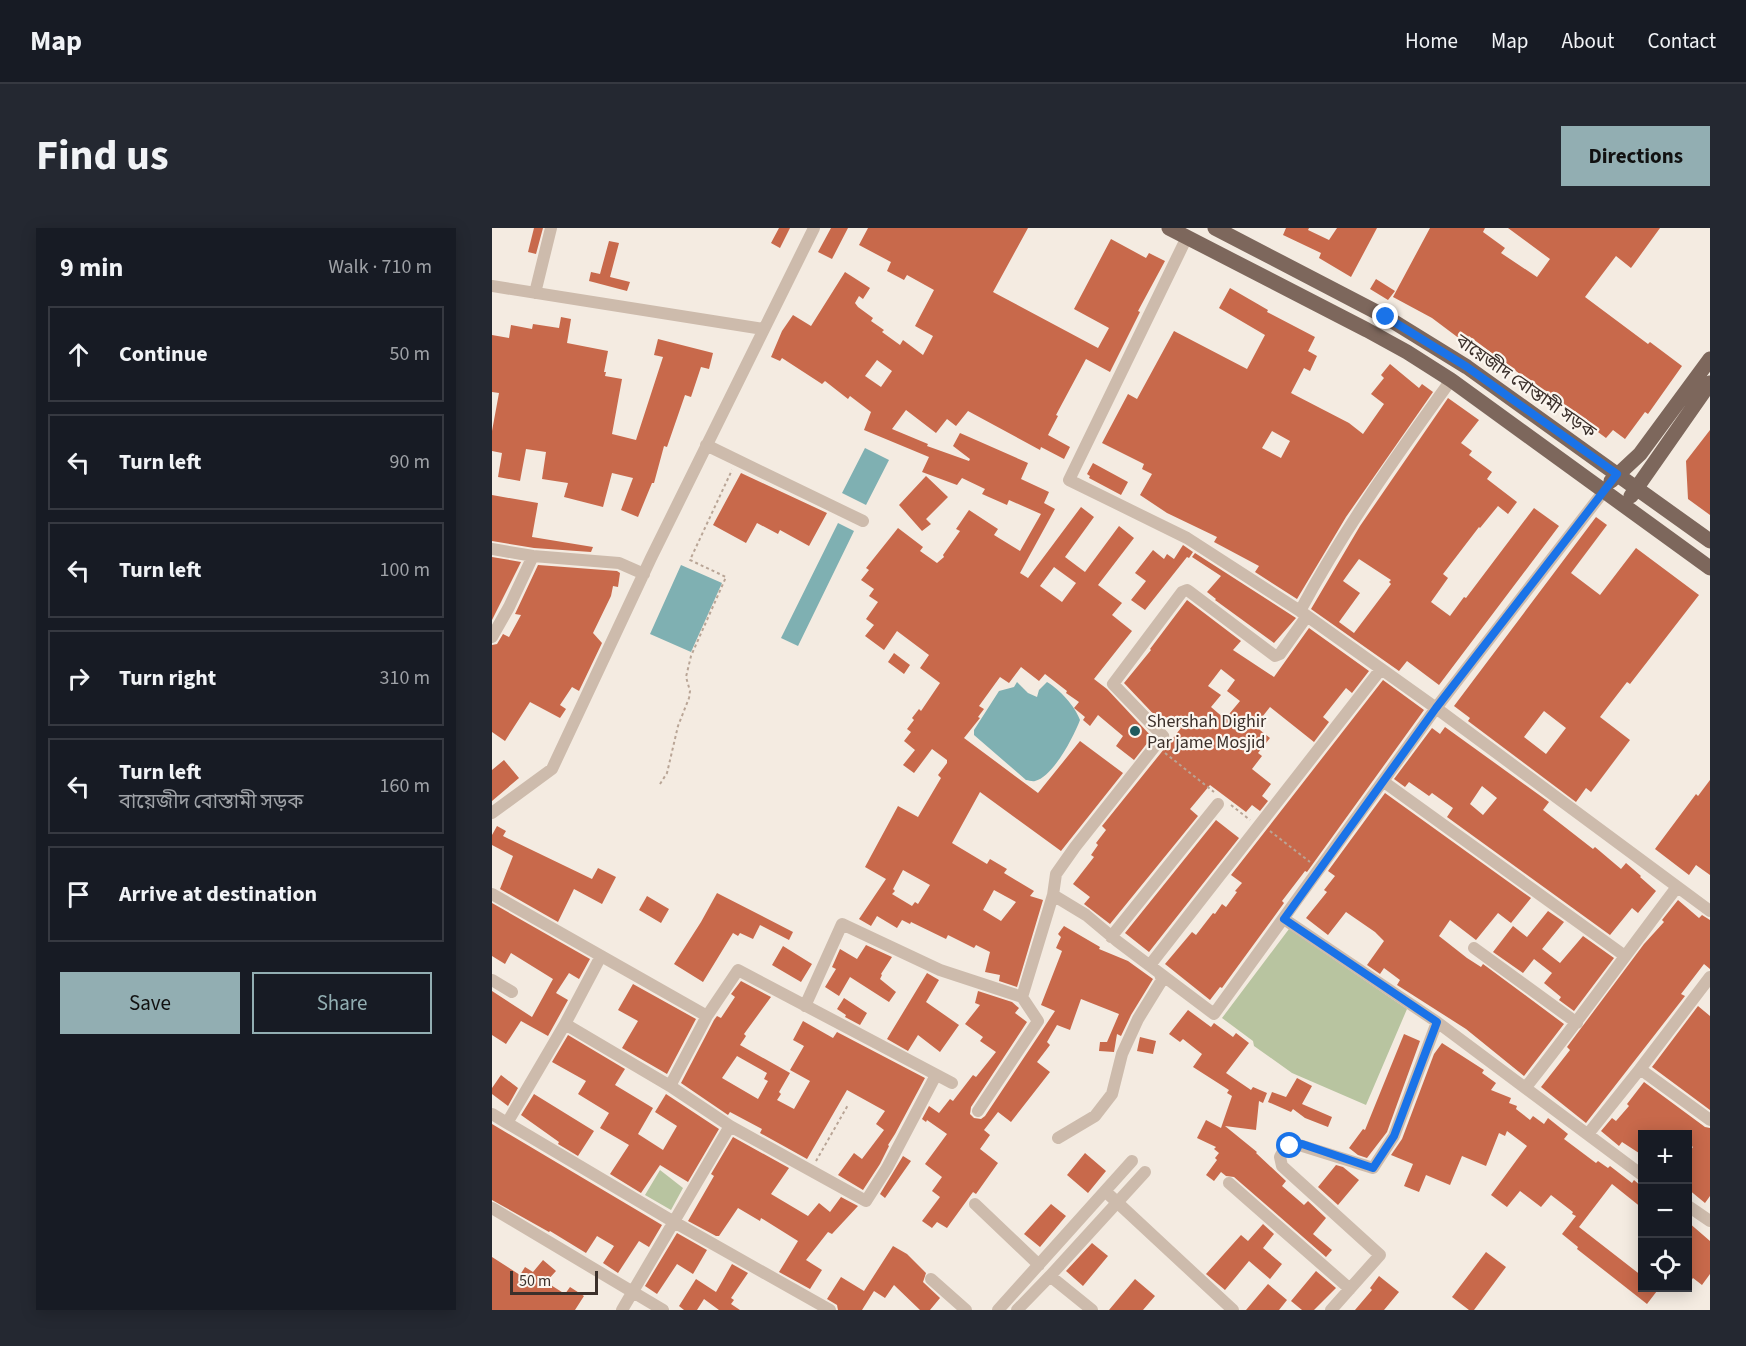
<!DOCTYPE html>
<meta charset="utf-8">
<style>
body{margin:0;font-family:"Source Sans 3","Noto Sans Bengali",sans-serif;background:#242831;color:#f1f3f6}
.controls{position:absolute;right:18px;bottom:18px;display:grid;overflow:hidden;border-radius:0px;box-shadow:0 3px 15px #0003}
.controls button{width:54px;height:54px;display:grid;place-items:center;padding:0;border:0;border-bottom:2px solid #363941;background:#171b24;color:#f1f3f6;font:30px sans-serif}
.scale{position:absolute;left:18px;bottom:15px;width:88px;box-sizing:border-box;padding-left:6px;border:3px solid #3b302b;border-top:0;font-size:16px;line-height:21px;white-space:nowrap;color:#3b302b;-webkit-text-stroke:4px #fbf5ee;paint-order:stroke}
.stop{position:absolute;width:18px;height:18px;margin:-14px;border:4px solid #1a73e8;border-radius:50%;background:#fff}
.stop.end{background:#1a73e8;border-color:#fff;box-shadow:0 2px 6px #0008}
.list{margin:0;padding:0;list-style:none}
h2{display:flex;justify-content:space-between;align-items:center;height:78px;margin:0;padding:0 24px;font-size:26px}
h2 small{font-size:20px;font-weight:400;color:#9ea1a6}
.list li{display:grid;grid-template-columns:39px 1fr auto;gap:18px;align-items:center;box-sizing:border-box;height:96px;margin:0 12px 12px;padding:0 12px;border:2px solid #363941;border-radius:0px}
.list b{display:block;font-size:22px;white-space:nowrap}
.list p{margin:0;font-size:20px;white-space:nowrap;color:#9ea1a6}
.list em{font-size:20px;font-style:normal;color:#9ea1a6}
.actions{display:flex;gap:12px;padding:18px 24px}
.actions a{flex:1;padding:14px 0;border:2px solid #92aeb2;border-radius:0px;text-align:center;font-size:21px;color:#92aeb2}
.actions .main{background:#92aeb2;color:#111}
.icon{flex:none;width:33px;height:33px;fill:none;stroke:currentColor;stroke-width:2;stroke-linecap:round;stroke-linejoin:round}
.map{position:relative;flex:none;width:1218px;height:1082px;overflow:hidden;border-radius:0px}
header{display:flex;align-items:center;gap:36px;box-sizing:border-box;height:84px;padding:0 30px;background:#171b24;border-bottom:2px solid #363941}
header strong{font-size:28px}
nav{display:flex;gap:33px;margin-inline-start:auto;font-size:21px}
.intro{display:flex;align-items:center;justify-content:space-between;box-sizing:border-box;height:144px;padding:0 36px}
h1{margin:0;font-size:42px}
.button{padding:15px 27px;border-radius:0px;background:#92aeb2;color:#111;font-size:21px;font-weight:700}
main{display:flex;gap:36px;padding:0 36px}
aside{flex:1;background:#171b24;border-radius:0px;box-shadow:0 3px 15px #0003}
.map>svg:first-child{display:block}
.green{fill:#b8c4a0}
.water{fill:#7fb0b2}
.building{fill:#c8694b;fill-rule:evenodd}
.lines{fill:none;stroke-linecap:round;stroke-linejoin:round}
.path{stroke:#b9a596;stroke-width:2;stroke-dasharray:3 3;stroke-linecap:butt}
.minor{stroke:#cdbbac;stroke-width:12}
.major{stroke:#7d675c;stroke-width:15}
.route{stroke:#1a73e8;stroke-width:8}
.poi-dot{fill:#1f5a5e;stroke:#fbf5ee;stroke-width:2}
.labels{text-anchor:middle;stroke-width:4.5;stroke-linejoin:round;paint-order:stroke}
.street-label{font-size:18px;fill:#3b302b;stroke:#fbf5ee}
.poi-label{font-size:18px;fill:#3b302b;stroke:#fbf5ee;text-anchor:start}
</style>
<header>
<strong>Map</strong>
<nav><a>Home</a><a>Map</a><a>About</a><a>Contact</a></nav>
</header>
<div class="intro"><h1>Find us</h1><a class="button">Directions</a></div>
<main>
<aside>
<h2>9 min<small>Walk · 710 m</small></h2>
<ul class="list">
<li><svg class="icon" aria-label="ahead" viewBox="0 0 24 24"><path d="M12 20V5M6 11l6-6 6 6"/></svg><div><b>Continue</b></div><em>50 m</em></li>
<li><svg class="icon" aria-label="left" viewBox="0 0 24 24"><path d="M17 20v-9H6M10 6l-5 5 5 5"/></svg><div><b>Turn left</b></div><em>90 m</em></li>
<li><svg class="icon" aria-label="left" viewBox="0 0 24 24"><path d="M17 20v-9H6M10 6l-5 5 5 5"/></svg><div><b>Turn left</b></div><em>100 m</em></li>
<li><svg class="icon" aria-label="right" viewBox="0 0 24 24"><path d="M7 20v-9h11M14 6l5 5-5 5"/></svg><div><b>Turn right</b></div><em>310 m</em></li>
<li><svg class="icon" aria-label="left" viewBox="0 0 24 24"><path d="M17 20v-9H6M10 6l-5 5 5 5"/></svg><div><b>Turn left</b><p>বায়েজীদ বোস্তামী সড়ক</p></div><em>160 m</em></li>
<li><svg class="icon" aria-label="arrive" viewBox="0 0 24 24"><path d="M6 21V4h12l-3 4 3 4H6"/></svg><div><b>Arrive at destination</b></div></li>
</ul>
<div class="actions"><a class="main">Save</a><a>Share</a></div>
</aside>
<div class="map">
<svg width="1218" height="1082" viewBox="0 0 1218 1082">
<rect width="100%" height="100%" fill="#f4ebe1"/>
<path class="green" d="M797 701 915 781 874 877 800 845 762 818 761 813 730 790Z
M168 942 191 960 179 982 153 967Z"/>
<path class="water" d="M373 220 397 232 374 277 350 265Z
M346 295 362 303 306 418 289 410Z
M189 337 230 355 199 424 158 406Z
M525 454 536 465 545 469 547 462 555 454C568 462 583 478 588 492 582 508 561 549 543 553 540 554 537 552 534 552L482 507V502L507 463 522 459Z"/>
<path class="building" d="M42 0H51L44 26 36 24Z
M287 0H298L288 20 279 15Z
M339 0H356L340 31 326 24Z
M376 0H536L501 64 606 120 617 100 582 81 619 11 654 30 657 25 673 33 646 83 648 84 618 144 594 131 564 187 566 188 556 207 578 219 572 231 549 219 548 222 476 183 464 198 455 191 444 205 414 182 400 201 436 216 435 218 477 233 478 231 461 218 468 205 536 235 529 251 557 264 552 275 563 281 528 345 536 350 589 279 602 289 573 329 593 344 627 298 642 310 606 357 630 375 620 387 640 403 602 451 615 461 660 509 642 532 624 518 631 508 606 487 598 498 591 492 593 489 582 480 587 474 574 465 575 463 553 446 547 453 529 439 517 455 508 449 487 478 492 481 486 489 488 490 472 510 546 565 588 513 631 545 569 623 488 564 460 615 495 636 498 631 515 641 512 645 542 663 538 668 551 672 525 759 507 753 508 747 493 744 498 724 484 717 482 720 456 707 454 711 419 694 418 696 410 692 405 700 385 688 379 698 367 691 394 651 373 639 406 578 426 589 449 550 446 547 455 535V532L440 521 422 545 411 537 423 522 412 513 419 504 415 501 422 492 420 490 427 481 429 483 448 455 428 440 437 427 405 403 392 422 373 408 382 397 374 391 386 374 377 368 382 361 369 352 377 342 374 340 406 300 431 319 428 323 445 335 452 329 451 327 468 303 464 301 477 282 506 301 502 307 528 323 549 286 517 272 515 277 490 266 493 261 470 250 465 257 430 244 437 229 372 202 379 184 358 168 356 171 333 153 330 156 290 130 288 133 279 129 290 103 301 87 319 98 353 44 378 60 371 71 367 68 363 75 366 79 381 90 379 93 392 102 390 104 408 117 411 112 431 127 441 108 423 98 442 62 415 47 412 52 395 43 399 34 367 17ZM385 132 400 143 389 159 373 148ZM562 339 584 355 570 374 548 358ZM411 642 438 657 426 676 423 674 420 678 400 666 403 663 401 661ZM502 662 524 674 509 693 491 682Z
M794 0H817L816 2 837 12 845 0H885L859 49 827 30 829 25 791 7Z
M938 0H993L991 4 1013 20 1009 25 1045 49 1058 31 1016 0H1168L1139 40 1124 28 1093 69 1156 116 1158 114 1190 138 1156 186 1153 184 1133 211 1121 202 1114 210 977 108 972 114 940 90 901 69Z
M117 13 127 15 118 49 138 54 135 63 97 53 99 44 108 46Z
M884 51 903 63 896 72 878 61Z
M738 60 776 82 775 84 823 109 816 123 825 128 818 143 812 140 799 165 857 195 871 206 892 176 879 166 892 150 889 147 898 136 927 160 930 156 941 164 854 289 805 371 763 344 767 338 722 314 725 309 675 285 648 267 660 246 650 241 652 236 610 215 636 166 645 171 682 103 755 141 773 107 727 80ZM780 203 798 213 789 230 770 220Z
M69 89 79 91 75 115 116 123 112 144H114L113 148 130 151 120 206 144 212 171 129 162 127 166 111 221 125 217 141 209 139 199 169 193 167 175 219 172 218 162 255H160L146 289 129 282 141 250 120 245 111 279 72 269 76 255 50 251 54 224 34 221 28 253 6 249 10 225 0 223V203L7 165 0 164V107L17 110 19 97 40 101 41 96 67 100Z
M956 170 987 192 969 215 980 223 977 227 1000 244 995 251 1025 274 1016 286 1006 278 988 300 987 299 951 346 956 350 939 374 958 388 972 369 974 370 1042 280 1067 298 947 457 915 433 907 443 819 381 868 298ZM867 331 899 352 897 354 899 356 862 405 847 394 868 365 851 353Z
M1218 202V287L1196 271 1194 233Z
M601 235 636 254 629 267 597 250 598 248 595 246Z
M249 245 335 285 317 318 288 302 286 306 265 295 254 315 221 297Z
M434 248 456 269 434 291 439 296 430 303 407 277Z
M0 267 46 275 40 309 101 319 99 324 42 320 0 313Z
M1104 289 1115 297 1079 345 1108 367 1144 320 1207 367 1138 456 1135 454 1108 489 1138 512 1099 564 1094 560 1084 574 976 493 978 490 962 478ZM1052 483 1074 500 1054 526 1032 509Z
M691 317 701 324 697 330 695 329 653 382 639 372 654 353 643 345 661 322 672 331 675 326 682 331Z
M703 325 804 390 782 415 723 372 724 371 715 364 729 348 700 329Z
M0 329 29 334 0 392Z
M46 337 125 343 128 345 126 359 121 358 119 368 101 405 110 415 87 463 80 459 68 477 74 481 68 490 38 474 13 513 0 504V417L5 416 11 406 17 409 29 387 23 386Z
M695 372 749 413 741 422 782 449 817 400 877 443 860 465 854 460 831 489 837 494 822 514 778 479 763 498 778 510 766 525 770 528 760 541 779 556 770 568 776 573 768 583 760 577 754 584 718 557 698 581 706 588 618 696 592 676 598 669 581 656 602 629 599 627 606 617 604 615 614 602 610 598 689 500 675 489 670 495 632 455 659 422 658 421ZM729 441 743 452 735 463 748 473 733 491 719 479 729 467 716 458Z
M402 425 418 437 412 446 396 434Z
M891 452 932 482 815 644 813 643 790 673 792 675 735 753 730 760 728 759 718 772 673 736 700 704 704 707 721 685 723 686 730 676 734 679 745 664 743 663 750 655 739 647Z
M953 499 1057 574 1051 582 1101 621 1103 619 1129 641 1134 635 1149 648 1148 649 1164 663 1146 685 1140 680 1118 707 955 589 961 580 940 565 937 568 917 554 913 559 902 551 940 500 948 506ZM990 558 1005 570 991 587 978 576Z
M12 532 27 550 0 573V542Z
M1218 552V647L1204 637 1197 647 1163 621 1204 566 1206 568Z
M893 565 1039 670 1019 695 1006 685 984 712 958 692 947 708 975 730 989 739 991 736 1072 796 1032 848 974 801 905 757 908 752 892 740 888 746 875 737 892 713 883 704 854 684 836 707 814 690 835 664 832 662 843 648 836 643Z
M724 592 747 610 657 724 633 705Z
M5 598 14 603 11 608 100 651 106 640 124 649 110 676 82 661 66 694 8 661 21 628 0 617V607Z
M225 665 301 704 297 712 268 697 261 711 248 705 246 708 241 705 211 754 182 736 209 694Z
M155 668 177 681 169 695 147 682Z
M1186 672 1207 690 1210 687 1218 692V741L1212 736 1189 766 1193 768 1094 895 1049 859 1078 822 1075 819 1152 716 1172 694 1170 692Z
M0 675 98 731 87 751 77 745 64 765 76 772 56 808 29 793 14 816 0 807V763L40 789 61 751 19 725 13 736 0 728Z
M1056 683 1072 694 1050 721 1068 735 1091 708 1122 730 1082 783 1067 772 1069 769 1052 755 1060 745 1042 731 1031 745 1001 724 1021 698 1035 709Z
M572 698 608 719 607 721 636 733 661 751 639 787 629 808 625 806 622 824 607 823 608 814H615L627 786 589 771 578 802 565 797 555 814 558 817 545 834 558 844 519 894 506 884 492 902 498 907 488 921 506 935 484 966 481 964 455 1000 445 994 440 1000 430 993 448 969 440 963 450 949 433 936 455 906 435 892 434 894 430 891 437 878 447 885 458 871 461 873 481 847 484 849 504 824 488 813 491 809 473 796 488 777 483 775 486 763 520 774 527 780 523 785 535 794 479 879 478 886 482 890 489 891 493 888 563 783 549 777 570 723 564 720 569 709 566 706Z
M374 717 400 729 389 746 390 747 388 751 404 764 397 774 358 749 347 768 333 759 344 741 340 739 348 721 365 731Z
M291 718 320 736 309 754 280 737Z
M435 745 447 752 434 774 467 797 448 824 426 807 416 823 395 811Z
M249 753 279 769 252 806 254 808 248 817 298 845 287 864 289 866 285 872 302 881 318 853 298 842 312 818 301 812 311 793 341 810 345 804 433 850 403 906 396 917 397 918 388 936 371 962 346 947 362 925 370 931 392 902 384 896 393 883 355 862 315 931 268 905 270 901 238 884 236 887 189 855 222 792 225 788 229 790 243 769 239 766ZM245 828 275 845 272 851 276 853 266 871 230 850Z
M141 756 204 791 175 846 130 820 146 793 126 782Z
M352 770 375 785 368 797 353 789 354 787 345 781Z
M1206 778 1218 788V882L1160 839Z
M696 782 719 799 722 795 741 809 744 805 757 815 734 845 759 862 761 859 775 865 771 875 767 873 764 902 733 898 765 924 764 925 794 953 790 958 812 977 816 973 834 990 821 1006 840 1022 834 1029 742 949 734 948 729 944 722 953 714 947 725 932 723 930 727 925 722 921 724 919 705 910 714 892 729 900 740 868 735 865 737 862 701 839 710 826 691 811 688 814 677 806Z
M912 806 928 813 895 904 875 930 866 927 857 920 871 901 873 902Z
M76 807 133 841 123 857 161 880 146 906 171 922 185 898 163 884 174 866 227 901 196 954 168 937 149 965 118 946 137 917 108 900 117 885 86 866 94 853 60 834Z
M648 809 664 813 661 826 645 823Z
M950 815 992 842 990 845 1004 855 999 862 1019 870 1017 875 1025 878 1024 881 1038 892 1041 888 1052 896 1056 890 1076 906 1072 911 1104 935 1106 933 1116 940 1118 938 1140 955 1142 952 1150 959V980L1120 956 1087 999 1150 1048V1059H1168L1155 1076 1085 1021 1086 1019 1070 1006 1084 988 1080 986 1081 984 1059 967 1049 979 1028 963 1015 979 999 967 1035 918 1015 903 1013 908 1007 905 994 938 970 928 958 957 934 947 927 964 912 958 921 936 899 927 910 911 942 826Z
M9 847 26 860 16 878 0 866V860Z
M805 850 820 858 810 876 840 889 836 899 813 890 801 881 799 884 776 874 780 864 794 869Z
M1152 854 1213 899 1218 900V968L1213 975 1196 961V926L1201 919 1196 915V906H1150V927L1130 914 1127 918 1109 903 1120 890 1124 893 1137 878 1135 876Z
M42 866 102 903 86 928 66 916 67 914 29 887Z
M0 896 170 997 157 1019 147 1013 126 1045 111 1035 122 1018 105 1008 94 1025 58 1003 57 1004 0 972Z
M241 909 297 940 279 966 316 988 327 975 338 984 349 969 366 978 340 1006 336 1004 314 1032 330 1042 318 1061 287 1044 306 1013 269 990 268 993 246 980 227 1008H224L196 993 222 948 219 946Z
M593 925 614 943 596 965 575 947Z
M411 928 419 933 393 970 388 966Z
M844 937 851 939 867 952 846 977 826 959Z
M559 976 574 988 548 1019 532 1006Z
M1196 994 1218 1013V1046L1210 1057 1201 1050 1196 1056Z
M771 996 782 1006 771 1020 790 1036 778 1051 757 1033 733 1062 714 1046 749 1007 756 1013Z
M185 1005 215 1022 201 1046 185 1036 165 1066 153 1058Z
M600 1015 616 1028 591 1058 574 1043Z
M401 1018 415 1026 434 1045 431 1054 448 1070 438 1082H428L402 1057 393 1070 382 1063 370 1082H346L345 1077 335 1071 349 1049 372 1063Z
M994 1024 1014 1039 982 1082H977L960 1069Z
M0 1029 28 1047 33 1039 41 1044 51 1032 64 1043 54 1054 73 1066 78 1059 92 1068 83 1082H0Z
M240 1036 256 1045 239 1070 242 1072 239 1076 248 1082H227L212 1071 205 1082H192L187 1078 204 1051 224 1064Z
M824 1043 844 1060 822 1082H810L799 1073Z
M887 1048 907 1064 892 1082H863L880 1062 878 1060Z
M643 1051 663 1068 651 1082H617Z
M776 1056 795 1072 787 1082H754Z"/>
<g class="lines">
<path class="path" d="M673 525 722 564
M168 556 175 545 186 498 197 470 198 463 194 449 199 428 234 349 198 332 240 242
M739 577 758 592
M778 603 818 634
M324 933 356 877"/>
<path class="minor" d="M695 9 577 252 695 310 808 383 944 480 1218 683
M0 58 271 101
M43 65 59 0
M214 217 371 293
M0 321 41 328 127 335 152 346
M808 383C852 301 905 227 959 152
M0 409 17 379 41 328
M892 554 1133 728
M0 585 60 541 159 330 322 0
M0 666 215 788 246 742 460 855
M561 667 564 646 583 619 671 508 621 456 690 364 695 362 698 364 783 428 788 426 815 388
M792 691 945 794 1150 947
M619 709 726 576
M982 720 1085 795
M109 728 73 796 178 858 238 898 130 1082
M658 737 889 441
M1218 749 1148 841 1218 892
M0 752 20 764
M313 778 350 696 448 742 530 769
M178 858 215 788
M1034 859C1086 794 1134 726 1185 659
M486 883 546 793 530 769 561 667 594 687 625 713 722 786 944 480 1112 263
M0 886 15 895 73 796
M15 895 182 994 338 1082
M238 898 374 973 395 940 444 847
M1096 906 1148 841
M566 910 603 888 620 866 630 826 646 791 670 752 668 746
M737 955 858 1061
M613 963 640 933
M483 976 547 1037
M1196 978 1218 993
M0 980 171 1082
M558 1048 653 944
M439 1051 474 1082
M506 1082 613 963 741 1082
M525 1082 558 1048 600 1082
M839 1082 888 1027 790 938 788 929 793 920 804 916 881 940 902 908 945 794"/>
<path class="major" d="M677 0 875 102 915 124 959 152 1218 340
M723 0 894 89 975 139 1218 313
M1119 253 1148 226 1218 131
M1139 268 1218 155"/>
</g>
<g class="lines">
<path class="route" d="M798 918 810 916 881 940 902 908 945 794 792 691 944 480 1125 246 975 139 894 89"/>
</g>
<circle class="poi-dot" cx="643" cy="503" r="6"/>
<g class="labels">
<g class="street-label">
<text transform="translate(1034 158) rotate(35)" y="6">বায়েজীদ বোস্তামী সড়ক</text>
</g>
<g class="poi-label">
<text x="655" y="499">Shershah Dighir<tspan x="655" dy="21">Par jame Mosjid</tspan></text>
</g>
</g>
</svg>
<div class="controls">
<button>+</button>
<button>−</button>
<button><svg class="icon" aria-label="locate" viewBox="0 0 24 24"><circle cx="12" cy="12" r="6"/><path d="M12 2v4M12 18v4M2 12h4M18 12h4"/></svg></button>
</div>
<div class="scale">50 m</div>
<div class="stop" style="left:798px;top:918px"></div>
<div class="stop end" style="left:894px;top:89px"></div>
</div>
</main>
